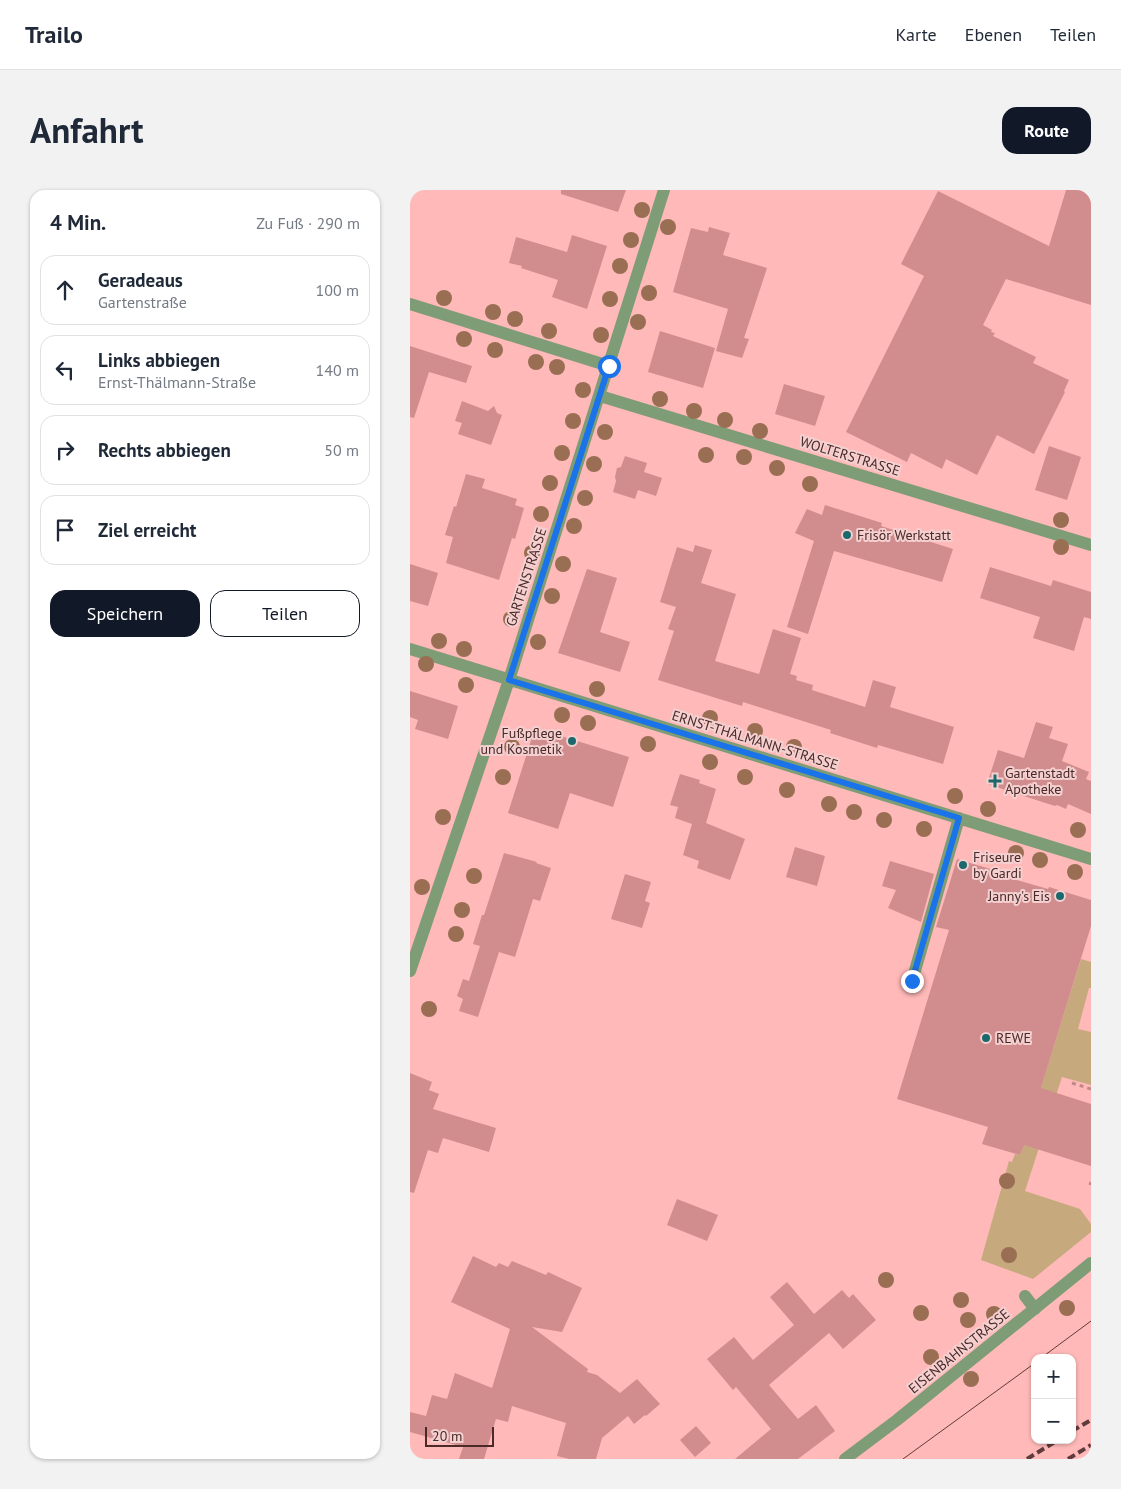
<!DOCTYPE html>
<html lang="de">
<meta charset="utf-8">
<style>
body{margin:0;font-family:"PT Sans",sans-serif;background:#f2f2f3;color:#1f2937}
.controls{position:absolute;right:15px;bottom:15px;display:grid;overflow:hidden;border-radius:10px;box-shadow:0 1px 4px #0004}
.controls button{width:45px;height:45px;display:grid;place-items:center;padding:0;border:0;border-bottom:1px solid #e0e1e3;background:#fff;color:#1f2937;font:25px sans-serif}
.scale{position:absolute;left:15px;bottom:12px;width:69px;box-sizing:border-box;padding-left:5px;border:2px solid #4a2929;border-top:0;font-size:14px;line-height:18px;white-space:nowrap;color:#4a2929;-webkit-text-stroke:4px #f4d0d0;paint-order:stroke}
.stop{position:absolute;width:15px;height:15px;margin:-11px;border:4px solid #1a73e8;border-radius:50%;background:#fff}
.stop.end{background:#1a73e8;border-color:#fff;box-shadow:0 1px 5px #0008}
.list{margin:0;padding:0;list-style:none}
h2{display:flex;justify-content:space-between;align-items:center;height:65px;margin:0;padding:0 20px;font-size:21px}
h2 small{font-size:16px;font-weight:400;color:#747a83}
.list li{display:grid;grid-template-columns:32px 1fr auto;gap:15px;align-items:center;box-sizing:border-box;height:70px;margin:0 10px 10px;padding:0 10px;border:1px solid #e0e1e3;border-radius:15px}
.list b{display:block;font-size:19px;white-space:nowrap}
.list p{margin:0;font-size:16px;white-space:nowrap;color:#747a83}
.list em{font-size:16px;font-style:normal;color:#747a83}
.actions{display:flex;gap:10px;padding:15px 20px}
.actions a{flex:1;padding:11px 0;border:1px solid #111827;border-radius:15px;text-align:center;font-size:18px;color:#111827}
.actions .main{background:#111827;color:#fff}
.icon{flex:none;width:28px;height:28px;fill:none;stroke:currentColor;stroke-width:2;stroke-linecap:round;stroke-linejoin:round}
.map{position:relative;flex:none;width:681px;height:1269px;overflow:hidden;border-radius:15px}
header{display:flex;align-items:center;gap:30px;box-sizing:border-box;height:70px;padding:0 25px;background:#fff;border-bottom:1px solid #e0e1e3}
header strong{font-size:24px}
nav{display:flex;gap:28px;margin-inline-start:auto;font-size:18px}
.intro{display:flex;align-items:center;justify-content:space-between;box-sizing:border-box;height:120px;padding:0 30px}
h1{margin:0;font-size:35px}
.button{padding:12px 22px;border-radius:15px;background:#111827;color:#fff;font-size:18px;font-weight:700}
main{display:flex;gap:30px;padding:0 30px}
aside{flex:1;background:#fff;border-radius:15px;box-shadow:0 1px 4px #0004}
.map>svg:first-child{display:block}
.green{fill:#c6aa7e}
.building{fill:#d18d8d}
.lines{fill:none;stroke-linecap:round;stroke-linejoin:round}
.path{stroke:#c18888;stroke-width:3;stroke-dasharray:4 4;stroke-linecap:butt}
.minor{stroke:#7e9c76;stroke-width:12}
.tram{stroke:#603b3b;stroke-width:1}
.rail{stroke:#603b3b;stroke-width:4;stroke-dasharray:8 4;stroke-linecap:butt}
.tree{fill:#996e53}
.route{stroke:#1a73e8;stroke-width:6}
.poi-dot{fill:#1c696d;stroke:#f4d0d0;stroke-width:2}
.labels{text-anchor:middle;stroke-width:4;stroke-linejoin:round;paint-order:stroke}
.street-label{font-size:14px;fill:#4a2929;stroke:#f4d0d0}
.poi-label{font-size:14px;fill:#4a2929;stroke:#f4d0d0;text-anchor:start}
</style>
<header>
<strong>Trailo</strong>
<nav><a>Karte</a><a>Ebenen</a><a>Teilen</a></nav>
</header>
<div class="intro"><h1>Anfahrt</h1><a class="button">Route</a></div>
<main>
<aside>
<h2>4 Min.<small>Zu Fuß · 290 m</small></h2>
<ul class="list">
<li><svg class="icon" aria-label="ahead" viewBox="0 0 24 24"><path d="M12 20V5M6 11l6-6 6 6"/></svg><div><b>Geradeaus</b><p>Gartenstraße</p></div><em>100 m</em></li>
<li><svg class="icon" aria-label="left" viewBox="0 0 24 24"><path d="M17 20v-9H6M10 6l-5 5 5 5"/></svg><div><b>Links abbiegen</b><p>Ernst-Thälmann-Straße</p></div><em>140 m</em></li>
<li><svg class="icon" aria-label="right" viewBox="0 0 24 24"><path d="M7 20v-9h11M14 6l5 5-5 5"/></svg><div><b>Rechts abbiegen</b></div><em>50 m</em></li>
<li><svg class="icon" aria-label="arrive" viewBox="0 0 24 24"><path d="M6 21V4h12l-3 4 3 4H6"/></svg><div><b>Ziel erreicht</b></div></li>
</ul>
<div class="actions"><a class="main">Speichern</a><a>Teilen</a></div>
</aside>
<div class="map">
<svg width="681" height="1269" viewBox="0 0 681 1269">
<rect width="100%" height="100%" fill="#feb9b8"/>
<path class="green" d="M671 769 681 772V798H679L668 839 681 842V895L652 887 615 1001 670 1019 681 1034V1042L623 1089 571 1070 599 971 602 972 605 964 610 965Z"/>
<path class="building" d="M151 0H216L208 22 151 4Z
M656 0H681V115L596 89 573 135 582 140 581 142 585 143 583 146 626 167 623 173 659 190 654 201 655 202 624 264 587 245 567 285 536 269 532 279 501 263 497 272 436 242 514 86 491 74 528 1 639 56Z
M299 37 320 43 313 65 357 78 334 148 339 149 332 168 306 161 318 119 263 102 281 38 298 42Z
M162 45 197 56 177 119 142 107 148 90 111 78 112 76 99 73 106 47 157 62Z
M250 141 305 158 293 198 238 182Z
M0 156 62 176 56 193 19 182 4 228 0 227Z
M374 194 415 206 405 236 365 224Z
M52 211 78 221 84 216 87 223 92 225 81 255 48 244 52 233 45 231Z
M639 256 671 267 657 310 625 300Z
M215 266 237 273 234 282 252 288 246 306 228 300 225 309 203 302 206 291 205 287 207 278 211 277Z
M56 284 75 289 72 298 107 309 105 315 114 318 105 349 102 348 89 390 36 373 43 347 35 345 44 316 46 317Z
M415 315 472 333 471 336 543 359 532 392 424 361 398 444 377 437 404 351 385 343 397 319 412 325Z
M285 355 302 360 291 393 326 404 305 471 349 484 363 439 391 448 380 484 387 486 386 490 403 495 402 500 455 517 463 490 486 497 480 517 544 537 533 574 468 555 467 558 420 543 421 540 333 512 332 516 248 490 264 441 258 439 266 417 250 412 267 357 283 362Z
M0 374 28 383 18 416 0 411Z
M580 377 641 396 643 390 681 402V429L674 427 664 461 623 448 630 427 570 408Z
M177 379 207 388 190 442 220 452 210 482 148 463Z
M0 501 48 516 38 549 5 539 8 530 0 527Z
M626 532 643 537 639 548 658 554 652 571 679 582 676 589 681 591V624L658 614 656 619 647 615 645 616 577 594 588 560 614 568Z
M125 538 219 567 203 617 160 603 148 639 98 623Z
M270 584 290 590 289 593 306 599 296 633 335 649 320 690 287 678 289 671 273 665 282 634 265 628 268 617 260 615Z
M385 657 415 666 407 696 376 687Z
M94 663 127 672 126 673 141 678 130 711 123 709 105 767 89 762 68 827 49 821 53 809 47 806 53 789 59 791 70 756 63 754 72 725H74Z
M547 669 597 684 596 687 638 699 639 697 681 710V736L631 898 681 914V976L614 955 610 965 572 954 578 937 487 909 539 740 526 737Z
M480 671 524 684 511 732 478 718 486 700 472 696Z
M215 684 241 692 235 711 240 713 232 738 201 729Z
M0 883 22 892 19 900 29 904 23 919 86 938 79 962 33 948 28 963 18 960 4 1003 0 1002Z
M267 1009 308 1025 297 1051 257 1035Z
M63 1066 86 1077 89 1073 98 1077 102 1071 136 1085 138 1082 172 1098 152 1142 122 1137 178 1179 177 1182 187 1185 210 1203 227 1189 250 1214 236 1226 235 1225 224 1234 218 1226 192 1248 186 1269H159L147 1266 156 1233 102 1216 98 1232 86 1229 74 1269H49L53 1257 0 1242V1222L16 1226 22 1205 37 1209 45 1183 82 1198 100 1139 41 1112Z
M377 1092 404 1124 432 1100 439 1108 443 1104 466 1130 433 1159 419 1143 359 1195 388 1229 406 1215 425 1241 388 1269H325L361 1239 326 1197 323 1200 297 1169 324 1147 343 1170 384 1135 360 1107Z
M286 1236 301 1253 285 1267 270 1250Z"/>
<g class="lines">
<path class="path" d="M662 893 681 899
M680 995 681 992"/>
<path class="minor" d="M0 114 199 176
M190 206 681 355
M0 459 681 669
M0 781 99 490 254 0
M502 791 549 628
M615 1106 625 1119
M435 1269 487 1230 681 1073"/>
<path class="tram" d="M631 1168 681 1131
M493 1269 625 1173"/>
<path class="rail" d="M662 1241 681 1230
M617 1269 648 1250
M658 1269 681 1255"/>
</g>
<g class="tree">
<circle cx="232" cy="20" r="8"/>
<circle cx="258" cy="37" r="8"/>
<circle cx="221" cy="50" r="8"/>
<circle cx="210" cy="76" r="8"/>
<circle cx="239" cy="103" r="8"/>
<circle cx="34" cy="108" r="8"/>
<circle cx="200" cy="109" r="8"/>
<circle cx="83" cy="122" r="8"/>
<circle cx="105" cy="129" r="8"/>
<circle cx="228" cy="132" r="8"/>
<circle cx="139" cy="141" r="8"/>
<circle cx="191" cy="145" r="8"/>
<circle cx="54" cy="149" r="8"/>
<circle cx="85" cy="160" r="8"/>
<circle cx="126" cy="172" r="8"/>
<circle cx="147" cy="177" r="8"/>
<circle cx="173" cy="200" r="8"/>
<circle cx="250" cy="209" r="8"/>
<circle cx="284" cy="221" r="8"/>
<circle cx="315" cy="230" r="8"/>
<circle cx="163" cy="231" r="8"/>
<circle cx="350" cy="241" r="8"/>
<circle cx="195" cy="242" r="8"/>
<circle cx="152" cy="263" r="8"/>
<circle cx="296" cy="265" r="8"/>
<circle cx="334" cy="267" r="8"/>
<circle cx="184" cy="274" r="8"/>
<circle cx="367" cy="278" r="8"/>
<circle cx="140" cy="293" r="8"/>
<circle cx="400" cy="294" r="8"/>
<circle cx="175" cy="308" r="8"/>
<circle cx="131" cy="324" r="8"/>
<circle cx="651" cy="330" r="8"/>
<circle cx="164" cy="336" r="8"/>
<circle cx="651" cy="357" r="8"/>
<circle cx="122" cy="363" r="8"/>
<circle cx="153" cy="374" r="8"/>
<circle cx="142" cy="406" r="8"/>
<circle cx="101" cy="429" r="8"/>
<circle cx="29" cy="451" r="8"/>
<circle cx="128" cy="452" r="8"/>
<circle cx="54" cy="459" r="8"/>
<circle cx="16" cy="474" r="8"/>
<circle cx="56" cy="495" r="8"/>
<circle cx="187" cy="499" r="8"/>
<circle cx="152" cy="525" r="8"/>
<circle cx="300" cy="528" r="8"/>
<circle cx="178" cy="533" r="8"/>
<circle cx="345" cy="541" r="8"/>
<circle cx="238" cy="554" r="8"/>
<circle cx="102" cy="557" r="8"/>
<circle cx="384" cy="557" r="8"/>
<circle cx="300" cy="572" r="8"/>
<circle cx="93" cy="587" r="8"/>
<circle cx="335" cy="587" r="8"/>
<circle cx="377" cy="600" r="8"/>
<circle cx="545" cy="606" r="8"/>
<circle cx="419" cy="614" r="8"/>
<circle cx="578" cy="619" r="8"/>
<circle cx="444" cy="622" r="8"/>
<circle cx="33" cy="627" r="8"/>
<circle cx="474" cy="630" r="8"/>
<circle cx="514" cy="639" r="8"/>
<circle cx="668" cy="640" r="8"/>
<circle cx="606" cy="663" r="8"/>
<circle cx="630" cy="670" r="8"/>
<circle cx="665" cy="682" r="8"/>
<circle cx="64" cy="686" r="8"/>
<circle cx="12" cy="697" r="8"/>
<circle cx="52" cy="720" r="8"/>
<circle cx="46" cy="744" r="8"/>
<circle cx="19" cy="819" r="8"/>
<circle cx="597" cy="991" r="8"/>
<circle cx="599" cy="1065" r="8"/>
<circle cx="476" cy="1090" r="8"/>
<circle cx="551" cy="1110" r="8"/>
<circle cx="657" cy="1118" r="8"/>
<circle cx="511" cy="1123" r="8"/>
<circle cx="584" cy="1124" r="8"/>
<circle cx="558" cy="1130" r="8"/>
<circle cx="521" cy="1167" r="8"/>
<circle cx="561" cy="1189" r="8"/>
</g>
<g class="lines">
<path class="route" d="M199 176 99 490 549 628 502 791"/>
</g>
<g class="poi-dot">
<circle cx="437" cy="345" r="5"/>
<circle cx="162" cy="551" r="5"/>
<path d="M582.5 583.5h5v5h5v5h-5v5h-5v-5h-5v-5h5z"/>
<circle cx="553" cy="675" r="5"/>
<circle cx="650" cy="706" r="5"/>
<circle cx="576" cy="848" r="5"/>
</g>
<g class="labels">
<g class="street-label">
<text transform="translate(440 266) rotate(17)" y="5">WOLTERSTRASSE</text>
<text transform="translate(116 387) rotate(-72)" y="5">GARTENSTRASSE</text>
<text transform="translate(345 550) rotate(17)" y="5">ERNST-THÄLMANN-STRASSE</text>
<text transform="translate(549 1161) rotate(-39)" y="5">EISENBAHNSTRASSE</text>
</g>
<g class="poi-label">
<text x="447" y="350">Frisör Werkstatt</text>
<text x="152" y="548" text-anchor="end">Fußpflege<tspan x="152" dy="16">und Kosmetik</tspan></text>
<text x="595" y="588">Gartenstadt<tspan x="595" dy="16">Apotheke</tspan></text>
<text x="563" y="672">Friseure<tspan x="563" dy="16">by Gardi</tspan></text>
<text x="640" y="711" text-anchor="end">Janny's Eis</text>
<text x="586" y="853">REWE</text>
</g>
</g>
</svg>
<div class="controls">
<button>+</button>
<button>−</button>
</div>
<div class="scale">20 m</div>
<div class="stop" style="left:199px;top:176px"></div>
<div class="stop end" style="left:502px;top:791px"></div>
</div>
</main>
